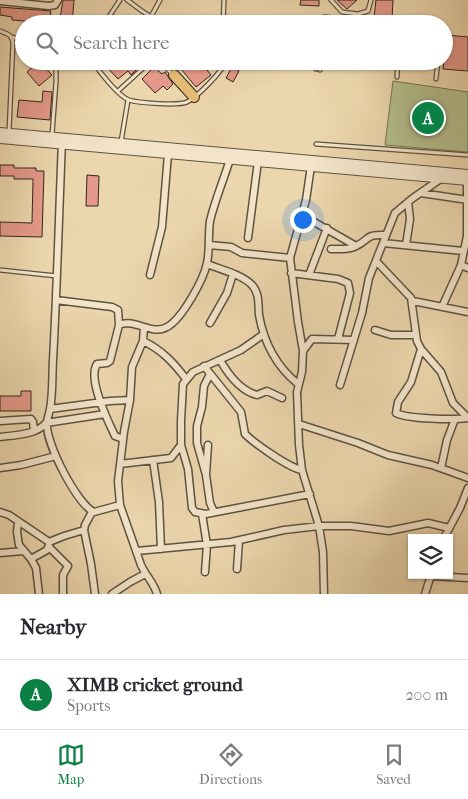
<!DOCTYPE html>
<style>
body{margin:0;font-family:"IM FELL French Canon",serif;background:#f7f7f7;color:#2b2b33}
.controls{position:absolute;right:15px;bottom:15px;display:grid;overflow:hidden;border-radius:0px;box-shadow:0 1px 4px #0004}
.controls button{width:45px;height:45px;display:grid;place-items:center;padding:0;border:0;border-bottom:1px solid #e1e1e2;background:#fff;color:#2b2b33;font:25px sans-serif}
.you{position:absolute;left:302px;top:219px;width:18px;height:18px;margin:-12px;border:4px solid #fff;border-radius:50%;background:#1a73e8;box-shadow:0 0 0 8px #1a73e833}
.badge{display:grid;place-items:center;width:32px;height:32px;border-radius:50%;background:#0b8043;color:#fff;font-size:16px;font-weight:700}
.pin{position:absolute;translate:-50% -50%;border:2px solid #fff;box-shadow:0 1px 5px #0006}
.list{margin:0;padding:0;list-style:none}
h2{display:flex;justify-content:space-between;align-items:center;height:65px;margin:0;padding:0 20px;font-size:21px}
h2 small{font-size:16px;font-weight:400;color:#7c7c81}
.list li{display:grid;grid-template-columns:32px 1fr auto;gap:15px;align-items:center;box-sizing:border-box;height:70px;padding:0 20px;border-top:1px solid #e1e1e2}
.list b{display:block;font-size:19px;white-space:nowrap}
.list p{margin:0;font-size:16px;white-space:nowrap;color:#7c7c81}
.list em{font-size:16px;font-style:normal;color:#7c7c81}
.icon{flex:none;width:28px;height:28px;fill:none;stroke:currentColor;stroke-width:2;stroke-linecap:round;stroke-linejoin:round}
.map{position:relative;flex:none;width:468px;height:594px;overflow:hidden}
.search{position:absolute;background:#fff;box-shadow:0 1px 4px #0004;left:15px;right:15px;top:15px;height:55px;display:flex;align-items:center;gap:12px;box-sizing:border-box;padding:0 18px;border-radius:28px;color:#7c7c81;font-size:19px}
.sheet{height:135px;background:#fff}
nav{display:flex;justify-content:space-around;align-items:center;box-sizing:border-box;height:70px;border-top:1px solid #e1e1e2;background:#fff;font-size:14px;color:#7c7c81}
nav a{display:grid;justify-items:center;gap:2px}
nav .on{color:#0b8043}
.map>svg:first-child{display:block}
.green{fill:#b4be8d;stroke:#727255}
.building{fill:#e5998a;stroke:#2f271d}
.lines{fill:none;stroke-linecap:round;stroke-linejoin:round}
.service-casing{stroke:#5e5341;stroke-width:5.5}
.minor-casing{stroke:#5e5341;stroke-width:9}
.tertiary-casing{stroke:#5e5341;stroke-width:10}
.primary-casing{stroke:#2f271d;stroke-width:12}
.service{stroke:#f3e4ca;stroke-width:3}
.minor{stroke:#f3e4ca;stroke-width:6}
.tertiary{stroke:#f3e4ca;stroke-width:8}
.primary{stroke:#e6bb76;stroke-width:10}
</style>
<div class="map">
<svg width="468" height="594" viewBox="0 0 468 594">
<rect width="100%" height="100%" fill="#ecd6ad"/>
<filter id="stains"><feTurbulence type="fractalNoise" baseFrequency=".004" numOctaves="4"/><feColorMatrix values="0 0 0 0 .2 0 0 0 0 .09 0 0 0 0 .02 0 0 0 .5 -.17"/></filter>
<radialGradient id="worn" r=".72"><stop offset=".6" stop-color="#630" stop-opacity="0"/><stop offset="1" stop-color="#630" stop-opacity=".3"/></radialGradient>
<path class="green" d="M393 81 468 92V152L385 145Z"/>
<path class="building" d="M63 0H74L72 24H59Z
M301 0H319V6L300 5Z
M337 0H357L347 9Z
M376 0H393L392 19 374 17Z
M0 7 51 11 49 23 12 20V17L0 15Z
M446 35 468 37V71L443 69Z
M39 61 52 75 39 86 27 72Z
M97 61H136L140 66 131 75 128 71 118 79 104 64 102 66Z
M175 61H204L206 64 209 61H217L207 70 211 75 196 87 181 69 179 70 174 68 178 65Z
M414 61H431L430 67H413Z
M154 67 162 74 165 72 173 84 167 90 163 86 155 93 142 79Z
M232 67 239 71 233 82 226 78Z
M43 91 52 92 50 120 17 117 19 100 42 102Z
M0 165H14V168H36V171H44L42 237 0 236V222L32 223 33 179H14V176H0Z
M87 175 99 176 98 206H86Z
M21 391H31V411H0V396H21Z"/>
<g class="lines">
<defs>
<path id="service" d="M127 0C136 6 147 17 158 19 171 21 186 15 197 24
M331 0 342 12 358 14 368 11 371 0
M109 17 117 24
M104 24 120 0
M147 24 160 0
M223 24 224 0
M324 24V17L368 21
M0 31C8 34 12 35 13 43L9 132
M12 37 24 41
M92 61C99 71 118 96 129 100 138 103 179 106 187 102 197 97 222 72 226 61
M152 61 157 65 164 61
M312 61 316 69
M162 63 172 74
M268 63 270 61
M320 70 321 61
M397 77 398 61
M436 79 438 61
M118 91 151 61
M52 135 56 82V61
M121 142 128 100
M316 144 468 155
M0 270 57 276"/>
<path id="minor" d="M0 1 49 6 55 5 58 0
M62 141C59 214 57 287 53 360 52 376 53 393 50 409 49 414 47 419 47 424 46 444 77 504 94 512L120 505
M421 193 468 200
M302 215 356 246
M248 238 258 161
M383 243 463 251
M209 245 231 247 242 253 290 258
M406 245 410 219 408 202
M331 249C339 249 347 250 354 247 371 240 363 234 386 235
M376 261 411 298 417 341 421 349 441 372 453 403 468 418
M207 264C222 270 241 274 252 285 260 294 258 305 259 315 264 343 276 366 298 384
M461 265 468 268
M291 273 338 279 348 283 350 293 338 339
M150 275 162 227 168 154
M309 275 327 228
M56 300 112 307 118 310 119 325
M413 301 468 312
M442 307 461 265 467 236V181
M210 323 227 293 233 274
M144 327 143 341 132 367 130 400 124 432 118 481 120 505 141 565C146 576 154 583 157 594
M375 330 391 335H416
M264 334 241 350 193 372 183 384 181 421V445L188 469 192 508 195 512 206 514 310 494
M143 341C162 350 174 363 186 379
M421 349 411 382 398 402 396 413C407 419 454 420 467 418
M303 351 298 322 290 258 306 200 311 166
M220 360C228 374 241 391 257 395L267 391 282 398
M204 366 241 412 245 434C254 443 289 468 302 470
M210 374 204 386 202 407 197 426V443L206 475 210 503 214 512
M340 385 362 313 369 278 395 213 413 198 442 178
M50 409 110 401 130 400
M0 421 31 419 33 422 34 431
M299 424 358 443 388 455 432 465 468 478
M0 437C15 435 36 435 46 423L105 414
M123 439 115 436C108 421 87 379 97 364L107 363 110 361 119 325C135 318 152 336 167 327 182 319 204 279 207 263 210 249 208 235 210 221 215 200 224 179 230 159
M153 460 159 502 161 549
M120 464 171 458 181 445
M0 468 21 465 56 456
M441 468 447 440 455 419
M206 474 208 445
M0 512 9 515 49 542 64 536 84 530
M92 512 85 525 84 530 91 564 95 594
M202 514 207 545 205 572
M18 522 17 532 19 545 31 559 36 568 39 594
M444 538 460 508 468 488
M49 547 68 566 63 575V594
M137 551 231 542 284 530 319 526H351L389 531 428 523 449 528
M0 553 23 551
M31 559 47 550 49 545
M237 569 239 541
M431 576 468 578
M112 594 130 582 145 574
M324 594 323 552 319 526 302 470 299 445 297 392 302 372 303 351 312 339 354 340
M425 594 431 575"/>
<path id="tertiary" d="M0 132 468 174
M0 139 468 181"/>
<path id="primary" d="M174 75 194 97"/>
</defs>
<use href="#service" class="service-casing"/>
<use href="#minor" class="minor-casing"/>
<use href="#tertiary" class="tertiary-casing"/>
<use href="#primary" class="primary-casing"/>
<use href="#service" class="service"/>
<use href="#minor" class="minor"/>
<use href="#tertiary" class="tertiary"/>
<use href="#primary" class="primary"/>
</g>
<rect width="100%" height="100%" filter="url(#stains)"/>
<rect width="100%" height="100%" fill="url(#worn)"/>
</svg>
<div class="controls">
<button><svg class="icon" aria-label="layers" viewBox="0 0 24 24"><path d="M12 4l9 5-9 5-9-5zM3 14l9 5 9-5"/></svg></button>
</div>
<div class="you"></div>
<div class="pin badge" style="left:428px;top:118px">A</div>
<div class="search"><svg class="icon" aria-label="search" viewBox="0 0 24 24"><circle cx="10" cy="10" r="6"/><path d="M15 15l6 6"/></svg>Search here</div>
</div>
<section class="sheet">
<h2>Nearby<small></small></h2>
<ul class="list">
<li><span class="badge">A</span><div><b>XIMB cricket ground</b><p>Sports</p></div><em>200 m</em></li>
</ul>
</section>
<nav>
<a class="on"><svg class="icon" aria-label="map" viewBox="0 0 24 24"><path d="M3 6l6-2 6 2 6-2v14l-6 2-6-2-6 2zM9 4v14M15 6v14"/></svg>Map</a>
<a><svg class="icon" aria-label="directions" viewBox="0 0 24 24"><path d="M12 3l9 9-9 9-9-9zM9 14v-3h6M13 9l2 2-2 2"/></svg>Directions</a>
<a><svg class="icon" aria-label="saved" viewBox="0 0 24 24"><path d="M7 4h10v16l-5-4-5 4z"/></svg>Saved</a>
</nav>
